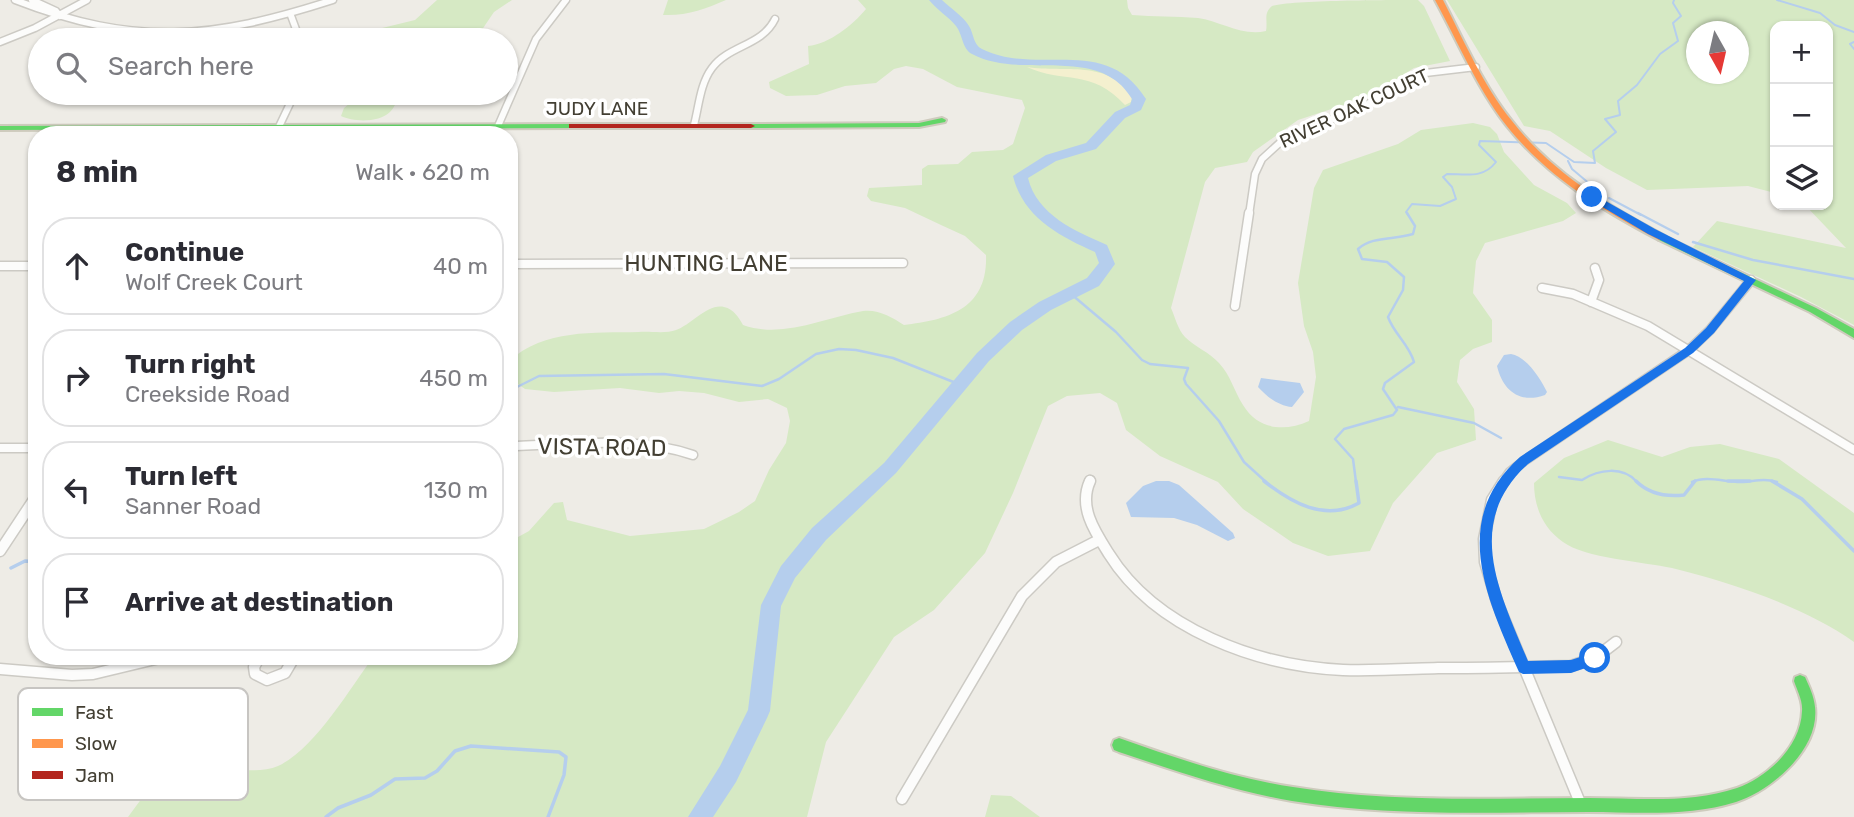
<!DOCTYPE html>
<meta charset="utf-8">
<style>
body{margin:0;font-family:Rubik,sans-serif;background:#f7f7f7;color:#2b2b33}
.controls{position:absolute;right:21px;top:21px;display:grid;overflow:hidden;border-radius:14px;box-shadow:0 2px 5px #0004}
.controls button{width:63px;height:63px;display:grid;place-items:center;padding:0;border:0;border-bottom:2px solid #e1e1e2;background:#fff;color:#2b2b33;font:35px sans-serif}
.compass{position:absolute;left:1686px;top:21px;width:63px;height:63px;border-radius:50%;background:#fff;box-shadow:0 2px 5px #0004;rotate:172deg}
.stop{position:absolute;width:21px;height:21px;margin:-16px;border:5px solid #1a73e8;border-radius:50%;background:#fff}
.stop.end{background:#1a73e8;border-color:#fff;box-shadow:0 2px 7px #0008}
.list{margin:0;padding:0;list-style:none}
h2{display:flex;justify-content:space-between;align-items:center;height:91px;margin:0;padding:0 28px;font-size:30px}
h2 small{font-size:23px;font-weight:400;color:#7c7c81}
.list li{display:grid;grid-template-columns:46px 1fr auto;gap:21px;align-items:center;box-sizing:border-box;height:98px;margin:0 14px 14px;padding:0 14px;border:2px solid #e1e1e2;border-radius:28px}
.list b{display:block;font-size:26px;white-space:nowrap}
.list p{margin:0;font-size:23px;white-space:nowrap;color:#7c7c81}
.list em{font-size:23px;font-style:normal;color:#7c7c81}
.icon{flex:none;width:38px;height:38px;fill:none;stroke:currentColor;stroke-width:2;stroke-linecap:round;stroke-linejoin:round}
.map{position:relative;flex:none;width:1854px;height:817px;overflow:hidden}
.search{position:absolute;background:#fff;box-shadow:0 2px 5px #0004;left:28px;top:28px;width:490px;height:77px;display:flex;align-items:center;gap:18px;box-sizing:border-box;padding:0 24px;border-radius:38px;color:#7c7c81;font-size:26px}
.panel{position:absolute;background:#fff;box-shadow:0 2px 5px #0004;left:28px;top:126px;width:490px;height:539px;border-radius:28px}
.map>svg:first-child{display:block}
.green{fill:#d6e9c4;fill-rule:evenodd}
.sand{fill:#f4f0cf}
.water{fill:#b5ceed}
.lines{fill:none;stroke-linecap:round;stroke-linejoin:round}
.stream-far2{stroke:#b5ceed;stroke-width:2}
.stream-far1{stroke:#b5ceed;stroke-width:2.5}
.stream{stroke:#b5ceed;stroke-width:3.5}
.river{fill:#b5ceed;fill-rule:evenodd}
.street-far2-casing{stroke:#cccac4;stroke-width:9}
.street-far1-casing{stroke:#cccac4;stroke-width:11}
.street-casing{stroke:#cccac4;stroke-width:13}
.fast-casing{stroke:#cecbbd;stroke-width:4}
.slow-casing{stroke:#cecbbd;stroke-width:4}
.jam-casing{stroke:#cecbbd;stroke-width:4}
.street-far2{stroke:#fcfcfb;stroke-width:6}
.street-far1{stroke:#fcfcfb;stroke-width:8}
.street{stroke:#fcfcfb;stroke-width:10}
.fast{fill:#63d668;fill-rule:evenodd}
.slow{fill:#ff974d;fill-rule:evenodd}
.jam{fill:#b3261e;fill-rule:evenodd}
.route{fill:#1a73e8}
.labels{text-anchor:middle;stroke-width:7;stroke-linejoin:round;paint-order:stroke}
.far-street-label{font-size:19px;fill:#433f33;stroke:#fff}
.street-label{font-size:23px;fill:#433f33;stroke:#fff}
.key{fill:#fff;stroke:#c7c5c2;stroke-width:2}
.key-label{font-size:19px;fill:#433f33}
</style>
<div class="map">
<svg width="1854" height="817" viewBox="0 0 1854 817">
<rect width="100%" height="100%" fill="#eeece6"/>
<path class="green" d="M437 0H512L494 12 475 40H366L378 29 415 20Z
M668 0H726C705 9 687 16 663 15Z
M858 0H1127L1128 8 1132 15C1154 17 1176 16 1198 18 1220 21 1243 37 1266 31 1268 21 1263 13 1272 6 1292 0 1390 0 1418 0L1424 6 1450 61 1414 68 1371 96 1298 120 1253 152 1247 162 1215 168 1205 182 1171 308C1175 317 1178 330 1185 337 1195 347 1209 352 1219 363 1231 376 1234 391 1243 405 1258 430 1285 432 1309 421L1316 377 1313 352 1304 326 1298 283 1314 188 1323 170 1398 144 1421 130 1473 123 1490 127 1497 134 1504 152 1534 185 1567 203 1576 213 1563 221 1485 243 1476 261 1473 293 1492 320V342L1473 349 1460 360 1457 382 1474 409 1476 440 1437 453 1393 503 1370 551 1328 556 1293 543 1243 509 1218 482 1160 456 1126 430 1117 403 1100 393 1067 396 1048 406 1013 493 985 553 934 610 894 637 826 742 807 817H128L142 798 187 756 210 753 229 770C244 770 264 772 278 766 315 749 350 688 374 656H509V542L529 531 554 503 563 502 567 520 630 536 704 529 739 512 755 501 769 470 786 443 790 421 787 408 768 399 739 402 704 393 679 391 659 393 620 388 554 392 525 389 509 378V361C545 329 593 333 639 332 650 331 666 334 676 330 691 325 708 303 724 307 734 309 739 318 743 325 783 339 823 318 863 311 878 309 892 317 904 325 948 320 988 309 986 255L965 236 941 225 905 208 871 201 867 196 869 188 922 185V169L928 165 958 164 972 152 1003 150 1013 144 1025 108 1022 100 957 87 923 69 906 66 894 69 876 83 845 86 817 95 786 96 770 88 769 82 809 64 808 46C829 44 853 25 866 9Z
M1447 0H1854V325L1801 297 1693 247 1717 221 1846 248 1805 205H1828V26H1775V193L1748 186 1647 190 1606 168 1550 131 1524 126ZM1696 32H1738V74H1696Z
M362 93H403C398 98 395 107 390 112 379 123 353 122 341 116L344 108Z
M1608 440 1662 457 1690 447 1720 444 1779 459 1854 513V642C1805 607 1730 582 1672 568 1644 562 1584 558 1563 542 1543 528 1534 507 1534 483L1564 458Z
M991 795 1011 796 1040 817H985Z"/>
<path class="sand" d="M1027 67C1066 73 1106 59 1132 96L1131 102 1125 105C1091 68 1064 84 1027 67Z"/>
<path class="water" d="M1511 354C1526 356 1541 379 1547 392L1545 395C1520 404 1503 391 1497 366L1504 355Z
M1261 378 1300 383 1304 392 1292 407C1279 406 1267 397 1258 387Z
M1156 481H1169L1179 485 1233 533 1235 538 1228 541 1197 525 1174 518 1131 517 1126 503 1143 486Z"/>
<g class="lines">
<path class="stream-far2" d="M1777 0 1820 13 1835 25 1854 32
M1854 42 1850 44 1854 49
M1568 161 1572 169 1597 190
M1609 198 1641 215
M1408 215 1406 212 1412 204 1440 206 1456 199 1452 187 1443 177 1447 174C1466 174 1483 179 1496 162L1479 145 1480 141 1546 143 1574 162 1595 163 1593 151 1616 132 1605 119 1620 115 1618 101 1637 85 1660 54 1678 41 1673 23 1681 16 1673 3 1674 0"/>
<path class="stream-far1" d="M1638 213 1678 234
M1693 242 1753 260 1854 279
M1071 294 1116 332 1142 360 1150 364 1188 368 1184 379 1186 384 1219 421 1244 462 1266 482
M509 391 539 376 664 374 762 386 779 379 816 354 839 349 856 350 893 358 961 385
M1398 407 1474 423 1501 438
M1559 477 1582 480C1599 469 1623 466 1637 482
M1356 482 1353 459 1335 439 1344 429 1393 415 1397 410 1383 389 1385 383 1414 362C1409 344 1394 334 1388 317L1403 290 1404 277 1387 262 1362 259 1358 249C1372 236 1394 240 1413 234L1415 226 1407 213
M1692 482C1708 475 1726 483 1743 482 1756 481 1764 478 1777 482"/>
<path class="stream" d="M1264 481C1292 503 1325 522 1359 503L1356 481
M1636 481C1649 494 1666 497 1684 495L1695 481
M1728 481H1750
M1772 481 1802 499 1854 551
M11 568 25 561 37 562
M326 817 338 808 371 795 395 779 425 778 437 771 455 751 471 746 559 752 566 757 564 775 548 817"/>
<path class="river" d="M929 0H942C950 8 963 16 969 26 974 34 973 45 982 49 1038 77 1105 33 1146 99L1141 110 1125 118 1096 149 1056 161 1028 178C1037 215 1075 231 1107 245L1115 264 1099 286 1051 310 1022 330 989 361 896 473 826 540 795 578 781 606 770 711 767 718 736 782 713 817H688L720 766 748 710 761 605 781 566 812 528 884 463 977 353 1010 322 1039 302 1087 278 1099 263 1095 252C1059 236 1023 217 1013 176L1046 155 1086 143 1115 112 1130 105 1132 99C1099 43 1022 81 972 54 962 49 963 35 956 26 949 17 937 10 929 0Z"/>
<defs>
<path id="street-far2" d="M15 0C136 47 212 39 333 0
M32 0 56 11 60 16
M290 13 300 40
M0 42 35 28 87 0
M694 125C699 106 700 84 712 68 729 45 762 46 775 19
M498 126 536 39 566 0
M275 135 295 93
M1249 215 1255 174 1262 159 1285 138 1361 108 1417 74 1476 67"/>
<path id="street-far1" d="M509 264 903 263
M0 266H37
M1542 288 1573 294 1648 326 1854 450
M1591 302 1599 280 1595 268
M1235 306 1249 213
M509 446C569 445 635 435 693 455
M0 448H37
M1089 482 1090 480
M1503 482 1510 472 1524 461 1689 350 1710 330 1751 280"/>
<path id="street" d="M1090 481C1078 507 1095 532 1109 554 1156 629 1257 666 1343 670 1374 671 1407 669 1438 668 1483 668 1527 667 1571 666L1595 658 1616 642
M1504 481 1492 500 1484 539 1485 562 1497 602 1581 805
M0 551 37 495
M260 656 254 667 255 674 267 680 285 673 295 656
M0 669 72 675 93 674 168 656
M902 799 1022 596 1056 562 1099 540"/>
<path id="fast" d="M942 118 946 120 945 122 919 127 751 128 747 126 751 124 919 123Z
M572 124H575V128L0 130V126Z
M1662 235 1816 308 1854 329V338L1810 312 1659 240 1657 238Z
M1800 675 1805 677C1809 686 1814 696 1815 707 1820 749 1772 790 1736 802 1689 817 1637 812 1588 812 1489 812 1390 817 1292 801 1233 791 1176 771 1119 752L1114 750 1112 745 1114 740 1119 738C1176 758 1233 778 1293 787 1391 803 1490 798 1589 798 1637 798 1690 804 1737 788 1768 777 1801 746 1802 711 1803 701 1797 690 1794 681L1795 677Z"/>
<path id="slow" d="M1435 0H1443C1464 41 1483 85 1512 121 1552 173 1608 206 1665 236L1667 238 1665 240H1659C1602 210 1547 177 1506 125 1477 88 1458 42 1435 0Z"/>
<path id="jam" d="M569 124H751L755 126 751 128H569Z"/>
</defs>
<use href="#street-far2" class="street-far2-casing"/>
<use href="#street-far1" class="street-far1-casing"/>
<use href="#street" class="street-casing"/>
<use href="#fast" class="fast-casing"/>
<use href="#slow" class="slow-casing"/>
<use href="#jam" class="jam-casing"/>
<use href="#street-far2" class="street-far2"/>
<use href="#street-far1" class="street-far1"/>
<use href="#street" class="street"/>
<use href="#fast" class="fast"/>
<use href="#slow" class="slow"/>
<use href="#jam" class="jam"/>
</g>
<path class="route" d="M1589 195H1595L1655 229 1756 280 1714 333 1693 353 1528 464C1463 523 1500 593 1528 661L1571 660 1595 652 1602 658 1600 663 1571 673 1523 674 1519 672C1487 599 1449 520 1520 457L1685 348 1706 328 1744 281 1648 234 1589 199Z"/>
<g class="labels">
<g class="far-street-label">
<text x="597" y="115">JUDY LANE</text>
<text transform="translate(1354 108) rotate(-25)" y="7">RIVER OAK COURT</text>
</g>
<g class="street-label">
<text x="706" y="271">HUNTING LANE</text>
<text transform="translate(602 447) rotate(1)" y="8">VISTA ROAD</text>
</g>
</g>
<rect x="18" y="688" width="230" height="112" rx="10" class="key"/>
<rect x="32" y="708" width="31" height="8" fill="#63d668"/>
<rect x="32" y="739" width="31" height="9" fill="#ff974d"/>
<rect x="32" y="771" width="31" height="8" fill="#b3261e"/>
<g class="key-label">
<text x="75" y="719">Fast</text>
<text x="75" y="750">Slow</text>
<text x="75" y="782">Jam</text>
</g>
</svg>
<div class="controls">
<button>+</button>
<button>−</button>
<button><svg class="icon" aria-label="layers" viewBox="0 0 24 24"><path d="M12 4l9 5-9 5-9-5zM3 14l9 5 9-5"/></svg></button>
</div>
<svg class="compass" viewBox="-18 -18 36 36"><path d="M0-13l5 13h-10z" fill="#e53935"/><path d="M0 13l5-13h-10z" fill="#7c7c81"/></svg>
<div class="stop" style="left:1595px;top:658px"></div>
<div class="stop end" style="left:1592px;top:197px"></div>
<div class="search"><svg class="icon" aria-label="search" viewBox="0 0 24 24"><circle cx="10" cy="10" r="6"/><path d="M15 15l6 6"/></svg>Search here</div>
<section class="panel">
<h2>8 min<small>Walk · 620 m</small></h2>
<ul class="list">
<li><svg class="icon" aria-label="ahead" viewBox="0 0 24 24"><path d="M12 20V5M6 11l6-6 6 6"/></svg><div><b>Continue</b><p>Wolf Creek Court</p></div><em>40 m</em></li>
<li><svg class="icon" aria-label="right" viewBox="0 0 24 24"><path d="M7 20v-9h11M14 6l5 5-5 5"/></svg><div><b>Turn right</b><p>Creekside Road</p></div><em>450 m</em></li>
<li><svg class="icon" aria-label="left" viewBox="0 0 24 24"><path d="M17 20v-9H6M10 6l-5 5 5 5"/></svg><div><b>Turn left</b><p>Sanner Road</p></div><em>130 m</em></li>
<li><svg class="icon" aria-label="arrive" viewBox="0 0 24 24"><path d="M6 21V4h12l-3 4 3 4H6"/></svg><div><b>Arrive at destination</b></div></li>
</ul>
</section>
</div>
